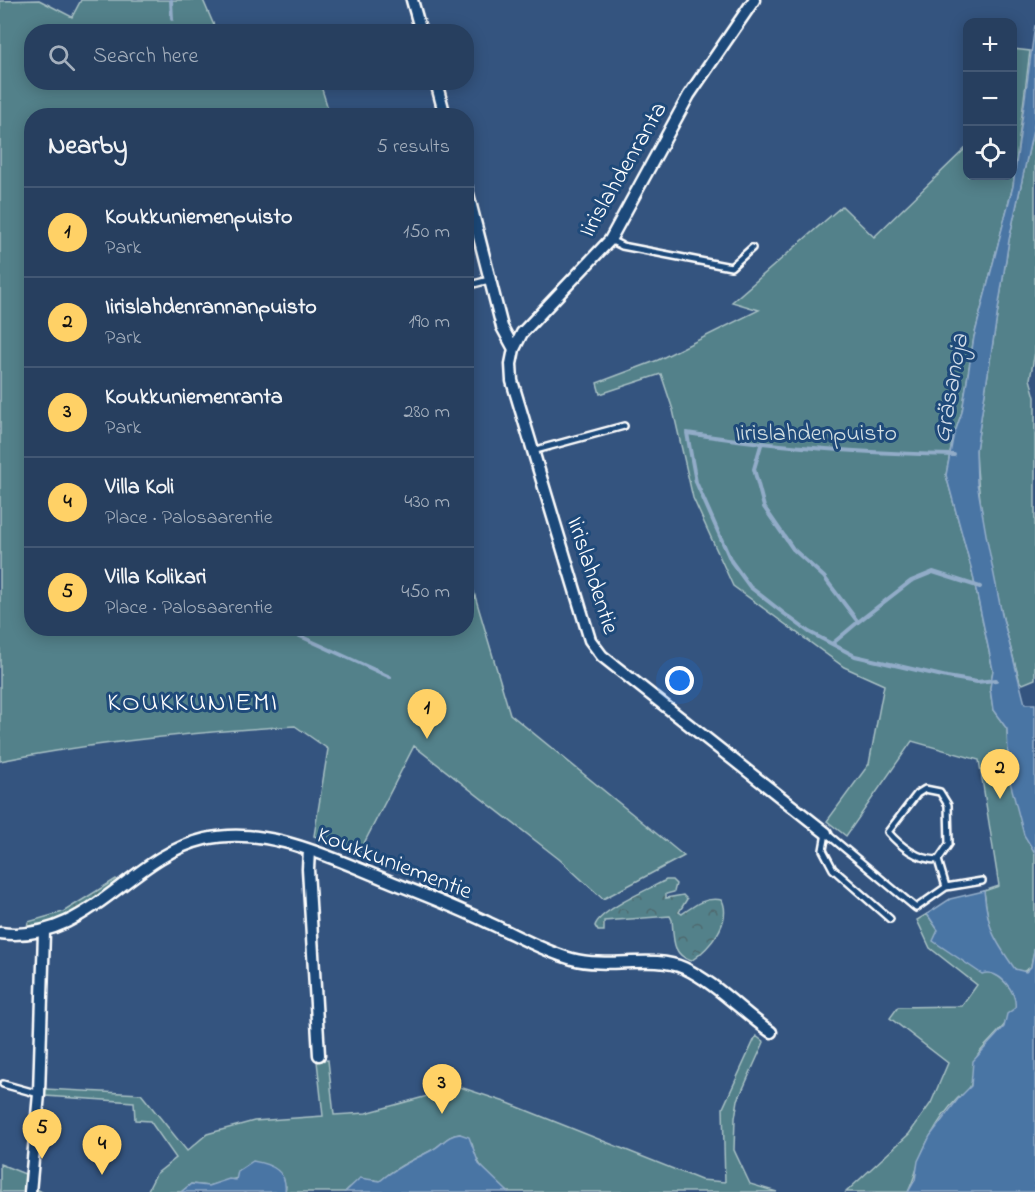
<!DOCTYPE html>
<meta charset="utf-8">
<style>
body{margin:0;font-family:"Indie Flower",sans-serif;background:#2f4665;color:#f1f3f6}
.controls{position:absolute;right:18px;top:18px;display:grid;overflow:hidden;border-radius:12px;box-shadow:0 3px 15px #0003}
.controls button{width:54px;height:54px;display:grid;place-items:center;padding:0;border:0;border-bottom:2px solid #435874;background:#273f5f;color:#f1f3f6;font:30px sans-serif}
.you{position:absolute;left:680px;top:681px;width:21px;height:21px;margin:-15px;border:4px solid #fff;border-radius:50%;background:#1a73e8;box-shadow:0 0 0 9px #1a73e833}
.badge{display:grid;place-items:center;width:39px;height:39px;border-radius:50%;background:#ffd166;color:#111;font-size:20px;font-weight:700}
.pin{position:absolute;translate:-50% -50px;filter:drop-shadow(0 2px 3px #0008)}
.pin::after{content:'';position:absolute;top:32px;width:21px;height:18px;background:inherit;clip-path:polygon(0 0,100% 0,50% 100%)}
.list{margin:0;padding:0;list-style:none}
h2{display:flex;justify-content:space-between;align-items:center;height:78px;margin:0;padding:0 24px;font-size:26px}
h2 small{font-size:20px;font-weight:400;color:#a4afbd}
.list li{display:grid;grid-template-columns:39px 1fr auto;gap:18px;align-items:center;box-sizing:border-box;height:90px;padding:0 24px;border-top:2px solid #435874}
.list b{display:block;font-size:22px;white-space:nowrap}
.list p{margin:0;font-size:20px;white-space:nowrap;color:#a4afbd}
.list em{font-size:20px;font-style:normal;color:#a4afbd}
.icon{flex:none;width:33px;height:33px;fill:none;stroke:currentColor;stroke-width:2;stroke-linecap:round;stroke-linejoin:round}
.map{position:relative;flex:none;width:1035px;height:1192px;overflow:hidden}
.search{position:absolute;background:#273f5f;box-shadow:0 3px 15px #0003;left:24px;top:24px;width:450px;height:66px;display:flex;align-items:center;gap:15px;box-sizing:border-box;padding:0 21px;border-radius:24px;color:#a4afbd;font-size:22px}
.panel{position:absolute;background:#273f5f;box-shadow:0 3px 15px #0003;left:24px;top:108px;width:450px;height:528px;border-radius:24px}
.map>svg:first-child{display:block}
.grass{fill:url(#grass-tufts);stroke:#a8c0c4;stroke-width:1.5}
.forest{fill:url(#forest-crowns);stroke:#a8c0c4;stroke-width:1.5}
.green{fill:#52818a;stroke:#a8c0c4;stroke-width:1.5}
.water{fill:#4975a4;stroke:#92acc8;stroke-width:1.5}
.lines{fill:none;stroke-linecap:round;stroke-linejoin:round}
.stream{stroke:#92acc8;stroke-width:4}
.lane-casing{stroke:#fff;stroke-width:10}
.street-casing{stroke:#fff;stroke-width:15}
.lane{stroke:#1f4a7a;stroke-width:5}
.street{stroke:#1f4a7a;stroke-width:10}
.labels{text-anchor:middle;stroke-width:6;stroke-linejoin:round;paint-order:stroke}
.street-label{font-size:24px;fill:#fff;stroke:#1f4a7a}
.park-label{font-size:24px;fill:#d4e0e2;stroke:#1f4a7a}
.water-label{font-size:26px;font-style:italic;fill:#d2dce8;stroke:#1f4a7a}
.quarter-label{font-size:27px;letter-spacing:1.5px;fill:#fff;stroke:#1f4a7a}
</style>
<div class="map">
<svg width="1035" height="1192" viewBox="0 0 1035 1192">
<defs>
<pattern id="grass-tufts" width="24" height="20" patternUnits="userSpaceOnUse" patternTransform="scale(1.5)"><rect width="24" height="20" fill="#52818a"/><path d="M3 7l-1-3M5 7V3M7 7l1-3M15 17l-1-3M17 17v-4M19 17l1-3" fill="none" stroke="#4f696e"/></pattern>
<pattern id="forest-crowns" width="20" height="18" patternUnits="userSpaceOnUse" patternTransform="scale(1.5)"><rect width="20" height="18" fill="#52818a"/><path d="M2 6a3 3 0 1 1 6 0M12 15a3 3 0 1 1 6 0" fill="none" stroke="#4f696e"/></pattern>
</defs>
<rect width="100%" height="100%" fill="#34547f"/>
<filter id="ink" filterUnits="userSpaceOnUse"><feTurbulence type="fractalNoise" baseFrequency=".0167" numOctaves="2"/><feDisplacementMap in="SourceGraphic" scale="12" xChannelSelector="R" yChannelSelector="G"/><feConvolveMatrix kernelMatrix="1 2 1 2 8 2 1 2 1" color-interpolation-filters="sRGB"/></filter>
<g filter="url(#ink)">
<path class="grass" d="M116 879 118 881C90 902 63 924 27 928L28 922 63 912Z"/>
<path class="forest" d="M666 880H672L676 884 674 892 666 894V898L683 895 687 899 679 912 682 914C696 904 705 897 722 900 732 922 710 948 691 961 671 954 674 938 672 920L670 916 604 921V931H598L595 926C598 911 651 888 666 880Z"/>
<path class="green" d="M39 0 72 17 81 0H203L216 30 220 31 32 32V82L320 83 330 115 32 116V628H466L467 569 510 714 684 856 603 899 559 859 414 746 359 853 314 836 328 749 295 726C196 732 97 742 0 761V1Z
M1013 49 1030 51 1013 186 974 337 962 412 953 438 946 475 972 571 993 670 990 688 993 710 1007 729 1009 778 1035 853V945L1031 967 1021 973C993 958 987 918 984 891L999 886 979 760 912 741 846 836 827 821 869 764 884 685 844 667 733 586 693 498 673 410 661 374 600 394 597 383 658 360 759 310 732 302 842 206 874 237 967 147 968 176H1012Z
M1035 121V352L1030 379 1035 397V679L1023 684 1020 682C999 607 979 528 976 450L1009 240Z
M927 914 938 930 989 972C1000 974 1018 993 1016 1005 1014 1019 989 1040 980 1052 972 1061 975 1076 970 1087 968 1093 961 1095 957 1099 947 1109 937 1124 930 1137 919 1155 917 1174 908 1192H846L909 1134 931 1103 948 1063 890 1018 898 1007 962 1006 977 985 930 948 917 920Z
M756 1036 764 1042 738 1100 735 1118 734 1150 750 1184 777 1192H508C491 1179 475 1165 472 1143L460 1134C447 1135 442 1145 432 1150 414 1159 396 1167 380 1181 365 1178 356 1180 345 1192H285L286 1186 238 1178 208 1186 191 1184 181 1192H147L156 1174 176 1158 150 1121 135 1120 134 1102 45 1096V1089L141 1094 187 1151 207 1134 254 1121 323 1116 317 1061 328 1060 334 1115 366 1113 460 1087 508 1103 701 1180 725 1182 723 1108Z
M0 1164 30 1176V1185L42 1192H0Z"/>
<path class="water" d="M1035 25V121L1009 240 976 450 977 483 987 540 1002 615 1025 704H1035V853L1024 835 1009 778 1007 729 993 710 990 688 993 670 972 571 946 475 953 438 962 412 974 337 1013 186Z
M984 891C988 929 993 938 1015 969L1026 972 1031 967 1035 945V1192H908L915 1180 918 1161 930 1136 958 1099 971 1086 973 1061 1004 1027 1007 1014 1015 1008C1018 992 998 968 982 974L933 941 938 930 927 914 950 899Z
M460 1134 469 1137 479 1164 508 1192H345L360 1178 380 1181C396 1167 414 1160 432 1150 442 1145 447 1135 460 1134Z
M253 1161C271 1164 288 1171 285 1192H181L191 1184 208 1186 229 1179 236 1180 238 1171Z"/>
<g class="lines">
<path class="stream" d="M171 0 172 19
M761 445 754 469 764 507 793 549 824 577 858 622 832 644
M954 455C864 453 776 447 687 433L696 482 731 561 750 587 782 612 809 632 855 656 947 677 977 682 996 680
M858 622 911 581 933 572 980 587
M289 631 390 677"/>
<defs>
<path id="lane" d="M610 240 622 246 731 267 752 248
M466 286 489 280
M532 451 624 426
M826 833 916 908 946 887 982 881
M826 833 823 850 833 869 890 919
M938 860C918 860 900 846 888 832L917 794 925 789 940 792 948 805 949 844 938 860 946 887
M3 1084 39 1094"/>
<path id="street" d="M412 0 421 32
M436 82 445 116
M466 186 502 327 514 349 511 364 512 381 590 640 602 656 826 833
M514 349 522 333 610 240 689 95 754 0
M309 850 308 869 319 1055
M0 933C88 944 128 857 205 839 266 825 329 857 384 879 419 893 454 906 489 923 516 935 543 951 572 959 608 969 654 954 684 968 716 983 742 1012 771 1032
M30 1192 39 1094 44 932"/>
</defs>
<use href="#lane" class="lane-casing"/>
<use href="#street" class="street-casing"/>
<use href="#lane" class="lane"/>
<use href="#street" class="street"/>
</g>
</g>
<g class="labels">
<g class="street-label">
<text transform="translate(622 169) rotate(-60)" y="8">Iirislahdenranta</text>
<text transform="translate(594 575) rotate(72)" y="8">Iirislahdentie</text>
<text transform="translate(395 862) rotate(21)" y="8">Koukkuniementie</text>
</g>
<g class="park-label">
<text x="816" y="440">Iirislahdenpuisto</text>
</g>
<g class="water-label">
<text transform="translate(949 388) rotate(-80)" y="9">Gräsanoja</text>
</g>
<g class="quarter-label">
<text x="193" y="710">KOUKKUNIEMI</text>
</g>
</g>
</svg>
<div class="controls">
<button>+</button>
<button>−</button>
<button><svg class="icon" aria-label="locate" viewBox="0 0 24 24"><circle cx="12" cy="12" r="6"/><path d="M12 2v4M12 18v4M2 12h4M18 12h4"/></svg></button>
</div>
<div class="you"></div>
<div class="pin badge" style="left:427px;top:739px">1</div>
<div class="pin badge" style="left:1000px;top:799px">2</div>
<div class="pin badge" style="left:442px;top:1114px">3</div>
<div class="pin badge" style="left:102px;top:1175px">4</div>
<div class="pin badge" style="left:42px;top:1159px">5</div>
<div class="search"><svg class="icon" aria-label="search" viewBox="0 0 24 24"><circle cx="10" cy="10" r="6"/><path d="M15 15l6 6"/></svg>Search here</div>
<section class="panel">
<h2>Nearby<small>5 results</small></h2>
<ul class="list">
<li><span class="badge">1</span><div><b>Koukkuniemenpuisto</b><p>Park</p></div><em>150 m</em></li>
<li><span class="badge">2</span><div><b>Iirislahdenrannanpuisto</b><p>Park</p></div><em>190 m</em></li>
<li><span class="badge">3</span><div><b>Koukkuniemenranta</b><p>Park</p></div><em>280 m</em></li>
<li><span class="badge">4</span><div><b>Villa Koli</b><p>Place · Palosaarentie</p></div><em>430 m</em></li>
<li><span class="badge">5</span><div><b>Villa Kolikari</b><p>Place · Palosaarentie</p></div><em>450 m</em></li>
</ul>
</section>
</div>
